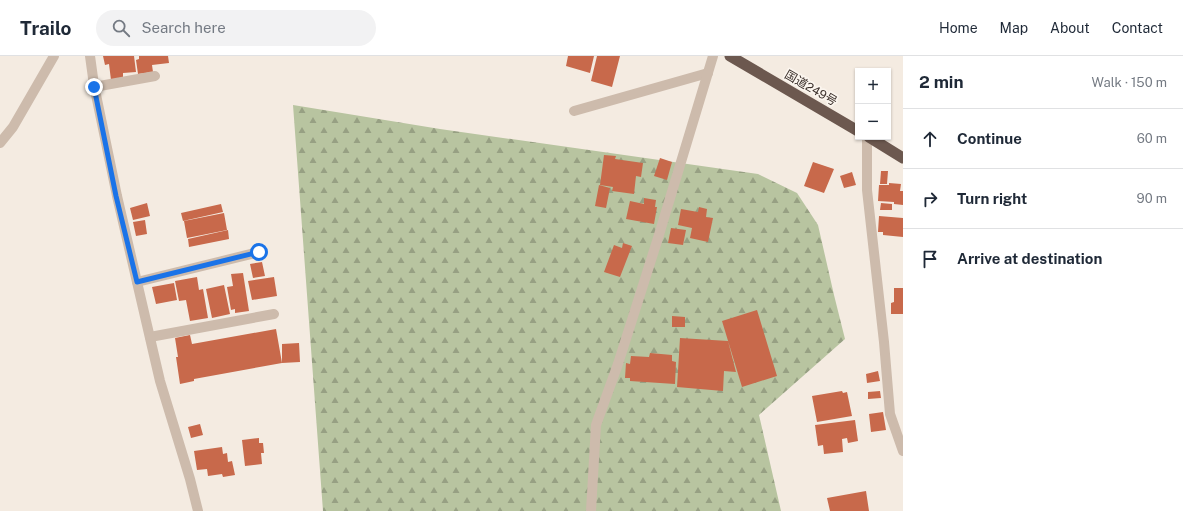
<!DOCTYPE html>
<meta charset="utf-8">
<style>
body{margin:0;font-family:"Public Sans","Noto Sans JP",sans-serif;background:#f2f2f3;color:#1f2937}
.controls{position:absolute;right:12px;top:12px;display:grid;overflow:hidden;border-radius:0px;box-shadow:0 1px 3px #0004}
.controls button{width:36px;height:36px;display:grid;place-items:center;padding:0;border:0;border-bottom:1px solid #e0e1e3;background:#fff;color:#1f2937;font:20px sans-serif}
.stop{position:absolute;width:12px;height:12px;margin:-9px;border:3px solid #1a73e8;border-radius:50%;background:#fff}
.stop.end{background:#1a73e8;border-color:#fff;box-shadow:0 1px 4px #0008}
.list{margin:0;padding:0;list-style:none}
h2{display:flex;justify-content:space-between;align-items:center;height:52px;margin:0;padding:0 16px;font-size:17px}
h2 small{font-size:13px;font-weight:400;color:#747a83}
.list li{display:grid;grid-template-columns:26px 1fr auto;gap:12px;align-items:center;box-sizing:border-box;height:60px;padding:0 16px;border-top:1px solid #e0e1e3}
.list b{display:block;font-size:15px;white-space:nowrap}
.list em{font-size:13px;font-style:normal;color:#747a83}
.icon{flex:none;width:22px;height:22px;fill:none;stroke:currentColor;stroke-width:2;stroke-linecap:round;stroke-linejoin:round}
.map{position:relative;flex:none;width:903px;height:455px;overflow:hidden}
header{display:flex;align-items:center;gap:24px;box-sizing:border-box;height:56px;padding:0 20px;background:#fff;border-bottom:1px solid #e0e1e3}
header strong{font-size:19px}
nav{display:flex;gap:22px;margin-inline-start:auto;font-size:14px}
.search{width:280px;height:36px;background:#f2f2f3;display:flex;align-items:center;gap:10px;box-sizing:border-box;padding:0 14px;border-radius:22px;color:#747a83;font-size:15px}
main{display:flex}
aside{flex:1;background:#fff}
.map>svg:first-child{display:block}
.forest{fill:url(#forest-firs)}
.building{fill:#c8694b}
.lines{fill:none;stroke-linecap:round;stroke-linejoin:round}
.minor{stroke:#cdbbac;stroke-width:10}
.tertiary{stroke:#cdbbac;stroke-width:10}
.trunk{stroke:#6c584f;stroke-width:11}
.route{stroke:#1a73e8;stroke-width:5}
.labels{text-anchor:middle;stroke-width:3.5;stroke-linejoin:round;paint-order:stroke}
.street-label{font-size:12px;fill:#3b302b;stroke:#fbf5ee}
</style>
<header>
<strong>Trailo</strong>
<div class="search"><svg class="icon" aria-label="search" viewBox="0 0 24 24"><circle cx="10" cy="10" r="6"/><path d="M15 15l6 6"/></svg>Search here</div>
<nav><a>Home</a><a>Map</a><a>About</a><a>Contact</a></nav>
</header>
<main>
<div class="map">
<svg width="903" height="455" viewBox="0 0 903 455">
<defs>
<pattern id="forest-firs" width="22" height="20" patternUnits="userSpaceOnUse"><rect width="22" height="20" fill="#b8c4a0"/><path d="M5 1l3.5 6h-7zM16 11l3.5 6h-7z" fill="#97a083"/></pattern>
</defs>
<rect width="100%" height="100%" fill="#f4ebe1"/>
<path class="forest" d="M293 49 440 73 758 118 797 137 818 169 834 239 845 283 759 359 781 455H323Z"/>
<path class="building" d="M103 0H134L136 16 123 17V22L111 24 109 8 105 9Z
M139 0H168L169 7 152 9 153 16 138 18 136 4 139 3Z
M568 0H594L590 17 566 10Z
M597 0H620L612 31 591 25Z
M604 99 616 100 615 103 643 107 641 121 636 120 634 138 612 135 613 131 600 129Z
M660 102 672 106 667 124 654 120Z
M813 106 834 113 824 137 804 130Z
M881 115H888L887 128H880Z
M852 116 856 129 844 132 840 120Z
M889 127 901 128 900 135H903V149L894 148V146L878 145 879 129H889Z
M599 129 610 132 606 152 595 150Z
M644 142 656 144 655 151H657L654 168 626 163 630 145 644 148Z
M147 147 150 160 133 164 130 152Z
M881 147 892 148V154H880Z
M221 148 223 156 183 165 181 157Z
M699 151 707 153 706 161 713 162 708 186 690 182 692 172 678 169 681 153 698 156Z
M224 157 227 174 187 182 184 165Z
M879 160 903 162V181L883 179V176H878Z
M145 164 147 178 136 180 133 166Z
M671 172 686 174 683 189 668 187Z
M228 174 229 183 189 191 188 183Z
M623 187 632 190 620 221 604 216 614 189 622 192Z
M262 206 265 220 253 222 250 208Z
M243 217 249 255 235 257V253L231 254 227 231 233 230 231 218Z
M197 221 199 234 203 233 208 262 190 265 186 244 179 245 175 225Z
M274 221 277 240 252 244 248 225Z
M174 227 177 244 156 248 152 231Z
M224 229 230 258 212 262 206 233Z
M894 232H903V258H891V247L894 246Z
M757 254 777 320 742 331 722 265Z
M672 260 685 261V271H672Z
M276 273 282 307 194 323V325L180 328 176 301H178L175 282 190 279 192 288Z
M680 282 728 285 736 316 724 315 723 335 677 331Z
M299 287 300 306 282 307V288Z
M650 297 672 299V305L676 306 675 328 630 325V322H625L626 307 630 308 631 300 649 301Z
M878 315 880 325 867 327 866 318Z
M842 335 843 337 847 336 852 360 817 366 812 340Z
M880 335 881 342 868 343V336Z
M883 356 886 374 871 376 869 358Z
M855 364 858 385 848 387 847 382 842 383 843 396 824 398 823 389 818 390 815 369Z
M200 368 203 379 191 382 188 371Z
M259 382V387H263L264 397H261L262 408 245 410 242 384Z
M222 391 223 398 227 397 228 406 232 405 235 419 223 421 222 418 208 420 207 413 197 414 194 395Z
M866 435 869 455H830L827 442Z"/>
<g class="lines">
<path class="minor" d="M94 31 155 20
M574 55 708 17
M0 87 13 71 54 0
M137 226 259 196
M150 281 274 258"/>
<path class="tertiary" d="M90 0 94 29 117 140 160 325 190 423 198 455
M867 81V134L884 286 890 358 903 395
M591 455 596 369 618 308 658 182 713 0"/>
<path class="trunk" d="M730 0 858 75
M869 81 903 102"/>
</g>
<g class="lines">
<path class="route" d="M94 31 116 140 137 226 259 196"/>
</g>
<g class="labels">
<g class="street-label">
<text transform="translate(811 32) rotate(30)" y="4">国道249号</text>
</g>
</g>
</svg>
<div class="controls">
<button>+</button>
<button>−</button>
</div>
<div class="stop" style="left:259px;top:196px"></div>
<div class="stop end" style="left:94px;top:31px"></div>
</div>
<aside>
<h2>2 min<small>Walk · 150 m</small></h2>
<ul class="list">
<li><svg class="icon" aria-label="ahead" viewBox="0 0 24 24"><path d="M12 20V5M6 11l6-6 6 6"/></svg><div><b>Continue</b></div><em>60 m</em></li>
<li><svg class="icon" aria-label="right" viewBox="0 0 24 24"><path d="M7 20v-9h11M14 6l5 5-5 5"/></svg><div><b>Turn right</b></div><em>90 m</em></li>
<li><svg class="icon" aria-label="arrive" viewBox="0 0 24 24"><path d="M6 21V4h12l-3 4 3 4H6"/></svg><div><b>Arrive at destination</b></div></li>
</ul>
</aside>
</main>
